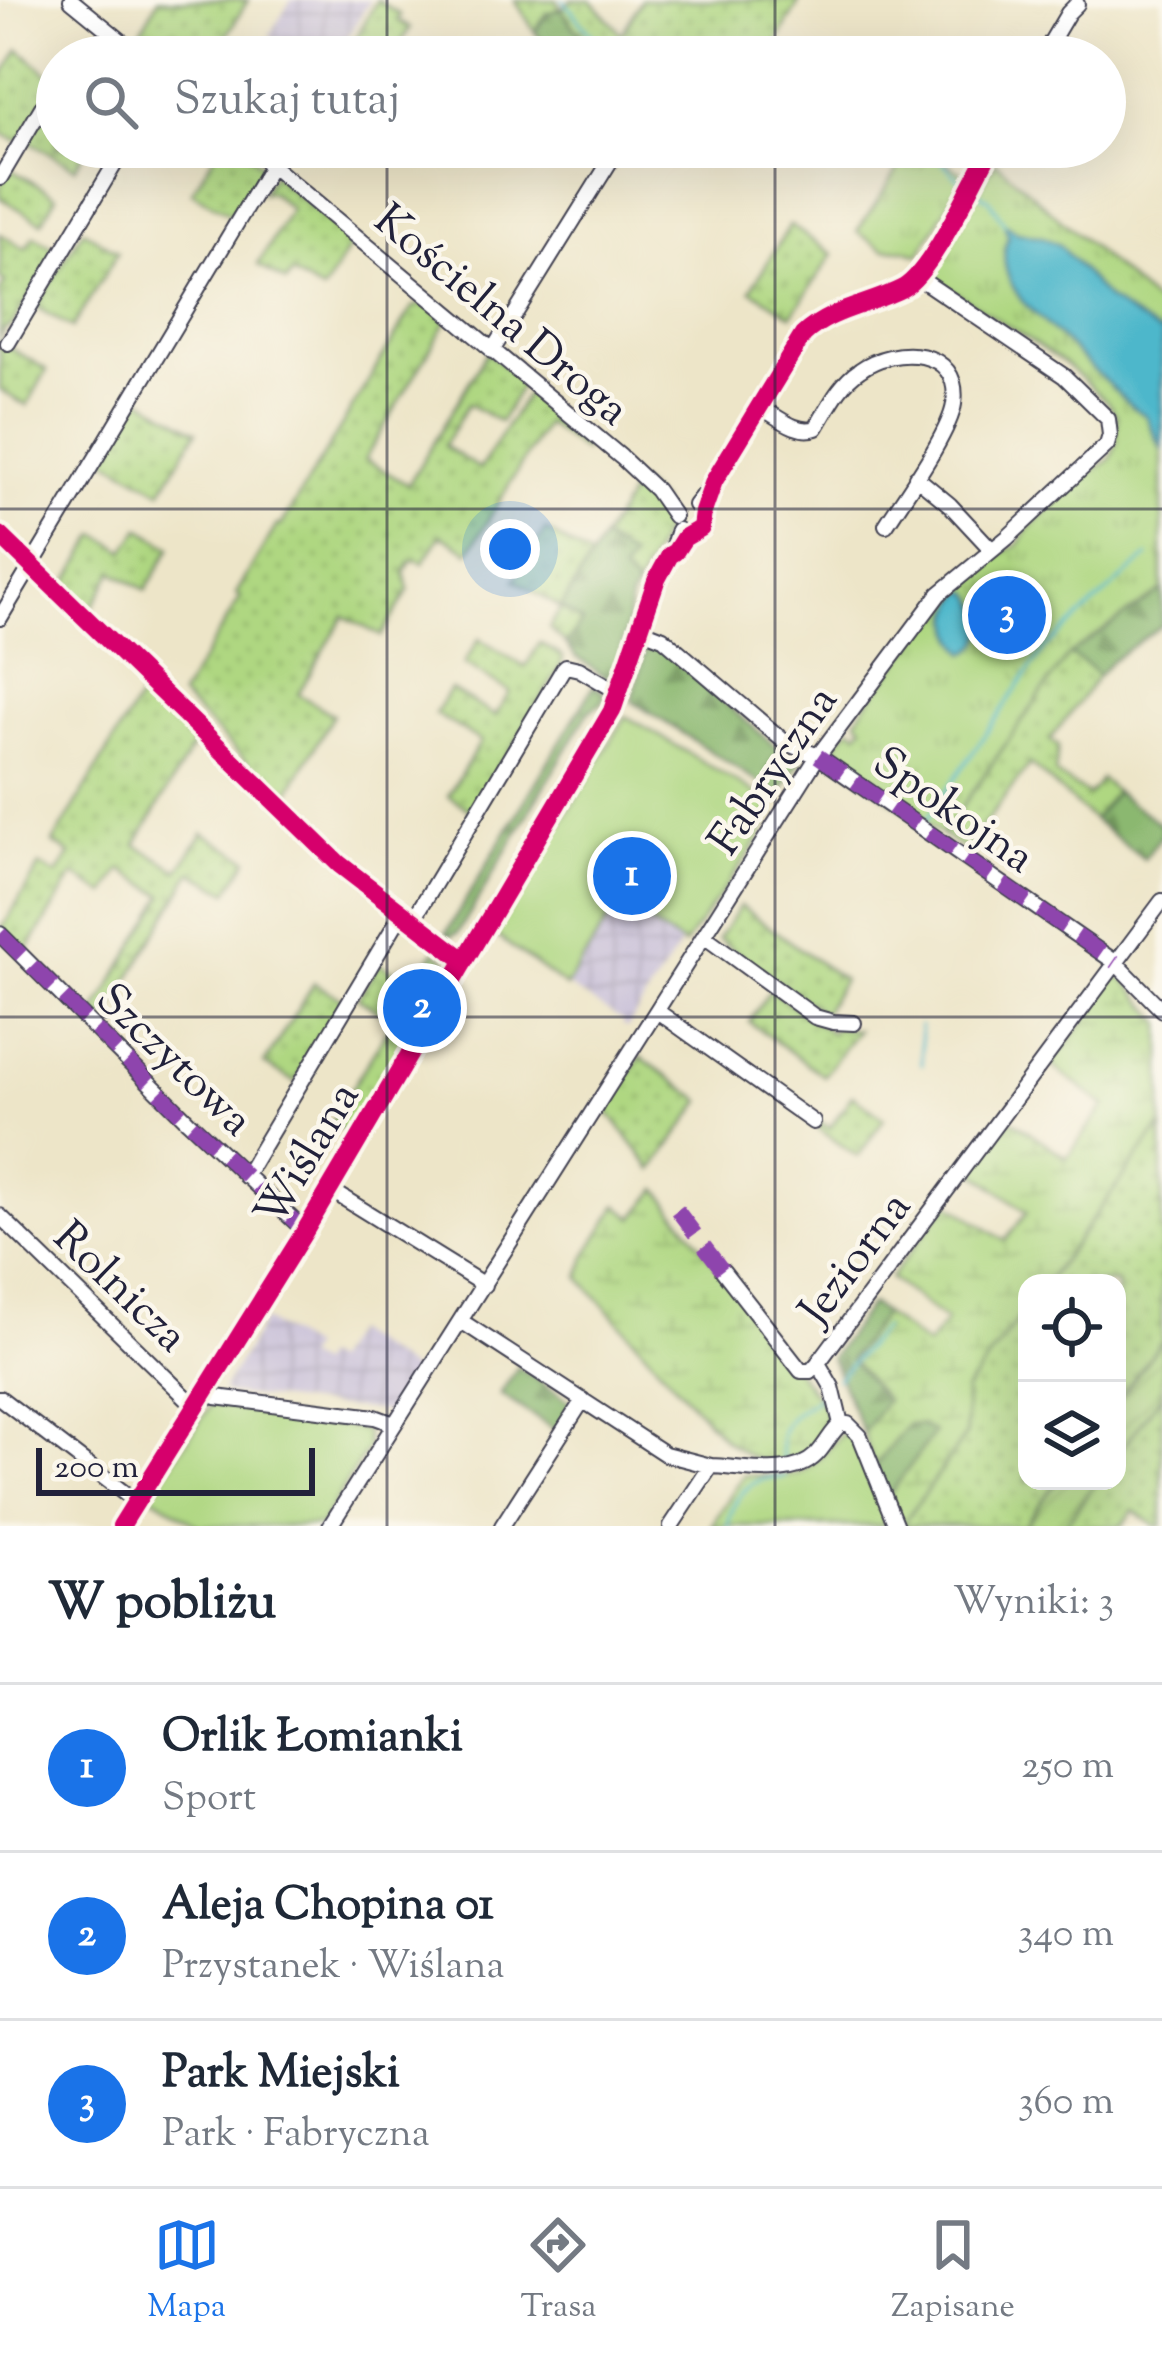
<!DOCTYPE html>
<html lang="pl">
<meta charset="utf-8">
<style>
body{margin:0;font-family:"Sorts Mill Goudy",serif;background:#f2f2f3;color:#1f2937}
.controls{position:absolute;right:36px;bottom:36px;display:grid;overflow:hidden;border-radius:24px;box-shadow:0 12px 48px #0002}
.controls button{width:108px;height:108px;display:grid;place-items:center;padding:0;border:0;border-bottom:3px solid #e0e1e3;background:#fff;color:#1f2937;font:60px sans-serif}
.scale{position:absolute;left:36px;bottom:30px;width:279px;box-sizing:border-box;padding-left:12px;border:6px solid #22223b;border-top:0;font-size:33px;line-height:42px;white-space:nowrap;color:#22223b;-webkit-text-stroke:9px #fbf7ec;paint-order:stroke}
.you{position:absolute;left:510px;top:549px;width:42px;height:42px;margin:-30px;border:9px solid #fff;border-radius:50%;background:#1a73e8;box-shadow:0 0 0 18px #1a73e833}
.badge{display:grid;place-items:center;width:78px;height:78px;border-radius:50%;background:#1a73e8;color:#fff;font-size:39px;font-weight:700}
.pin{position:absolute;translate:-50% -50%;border:6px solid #fff;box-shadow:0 3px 12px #0006}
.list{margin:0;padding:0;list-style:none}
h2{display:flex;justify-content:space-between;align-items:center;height:156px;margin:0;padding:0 48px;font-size:51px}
h2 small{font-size:39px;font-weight:400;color:#747a83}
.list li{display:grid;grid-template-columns:78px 1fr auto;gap:36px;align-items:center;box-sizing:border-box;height:168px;padding:0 48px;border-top:3px solid #e0e1e3}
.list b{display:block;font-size:45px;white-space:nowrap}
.list p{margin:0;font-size:39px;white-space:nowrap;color:#747a83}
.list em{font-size:39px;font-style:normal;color:#747a83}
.icon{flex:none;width:66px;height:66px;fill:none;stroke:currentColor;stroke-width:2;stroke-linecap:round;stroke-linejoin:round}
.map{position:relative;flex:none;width:1162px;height:1526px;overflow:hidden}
.search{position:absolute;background:#fff;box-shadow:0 12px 48px #0002;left:36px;right:36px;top:36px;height:132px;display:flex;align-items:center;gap:30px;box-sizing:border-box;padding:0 42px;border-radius:66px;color:#747a83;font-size:45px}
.sheet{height:660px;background:#fff}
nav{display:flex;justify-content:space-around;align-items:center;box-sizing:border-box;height:168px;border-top:3px solid #e0e1e3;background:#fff;font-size:33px;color:#747a83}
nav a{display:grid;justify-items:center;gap:6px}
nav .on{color:#1a73e8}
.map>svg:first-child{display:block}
.industrial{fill:url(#industrial-grid)}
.grass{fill:url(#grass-dots);stroke:#687c5e;stroke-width:3}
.forest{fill:url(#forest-firs);stroke:#566d55;stroke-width:3}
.wetland{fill:url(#wetland-marsh);stroke:#687c5e;stroke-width:3}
.park{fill:url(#park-tufts);stroke:#687c5e;stroke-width:3}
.garden{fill:url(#garden-furrows);stroke:#687c5e;stroke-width:3}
.pitch{fill:#afd781;stroke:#687c5e;stroke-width:3}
.water{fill:#4db7cb;stroke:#386c83;stroke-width:3}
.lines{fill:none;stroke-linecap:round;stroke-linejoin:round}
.stream{stroke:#4db7cb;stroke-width:3}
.minor-casing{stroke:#403f50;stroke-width:18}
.minor{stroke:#fff;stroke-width:14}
.quiet{stroke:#8e44ad;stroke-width:15;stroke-dasharray:30 15;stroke-linecap:butt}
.cycleway-casing{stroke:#fbf7ec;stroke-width:26}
.cycleway{stroke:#d6006c;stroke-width:18}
.grid{fill:none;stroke:#22223b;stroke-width:3;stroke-opacity:0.55}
.labels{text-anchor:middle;stroke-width:9;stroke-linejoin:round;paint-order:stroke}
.street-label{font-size:45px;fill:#22223b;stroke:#fbf7ec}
</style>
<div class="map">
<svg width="1162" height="1526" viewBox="0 0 1162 1526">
<defs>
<pattern id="industrial-grid" width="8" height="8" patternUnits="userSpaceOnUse" patternTransform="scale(3)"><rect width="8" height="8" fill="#c8bfd8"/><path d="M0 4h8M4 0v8" fill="none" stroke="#aca4ba"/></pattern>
<pattern id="grass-dots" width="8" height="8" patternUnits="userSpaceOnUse" patternTransform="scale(3)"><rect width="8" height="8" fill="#afd781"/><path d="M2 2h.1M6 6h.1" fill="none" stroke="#96b870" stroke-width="1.8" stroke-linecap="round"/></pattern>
<pattern id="forest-firs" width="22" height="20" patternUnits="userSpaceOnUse" patternTransform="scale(3)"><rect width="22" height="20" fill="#8bb86f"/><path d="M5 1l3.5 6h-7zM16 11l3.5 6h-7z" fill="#71955c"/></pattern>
<pattern id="wetland-marsh" width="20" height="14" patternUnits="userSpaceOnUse" patternTransform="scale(3)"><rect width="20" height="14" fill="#afd781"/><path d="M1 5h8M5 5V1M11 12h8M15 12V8" fill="none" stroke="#96b870"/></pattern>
<pattern id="park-tufts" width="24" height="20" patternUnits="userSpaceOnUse" patternTransform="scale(3)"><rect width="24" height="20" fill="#afd781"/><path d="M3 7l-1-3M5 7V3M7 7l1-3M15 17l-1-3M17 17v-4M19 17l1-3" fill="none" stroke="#96b870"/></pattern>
<pattern id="garden-furrows" width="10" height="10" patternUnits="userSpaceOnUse" patternTransform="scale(3)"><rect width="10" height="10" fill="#afd781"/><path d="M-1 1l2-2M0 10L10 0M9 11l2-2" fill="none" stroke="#96b870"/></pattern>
</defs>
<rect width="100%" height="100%" fill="#fbf7ec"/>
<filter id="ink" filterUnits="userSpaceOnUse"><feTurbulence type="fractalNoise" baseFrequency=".00833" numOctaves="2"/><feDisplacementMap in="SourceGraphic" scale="24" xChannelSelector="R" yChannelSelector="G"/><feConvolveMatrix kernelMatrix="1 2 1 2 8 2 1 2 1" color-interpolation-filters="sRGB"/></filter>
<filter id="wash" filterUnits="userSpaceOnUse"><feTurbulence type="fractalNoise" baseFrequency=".004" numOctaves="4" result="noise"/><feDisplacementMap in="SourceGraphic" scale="48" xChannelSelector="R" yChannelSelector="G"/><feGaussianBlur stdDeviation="2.7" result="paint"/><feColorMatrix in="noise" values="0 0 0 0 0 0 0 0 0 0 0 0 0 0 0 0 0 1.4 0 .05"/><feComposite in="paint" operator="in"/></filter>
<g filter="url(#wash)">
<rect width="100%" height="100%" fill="#ede5c8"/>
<path class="industrial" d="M291 0H370L335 57H303L269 36Z
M618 904 681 943 627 1028 622 1024 623 1021 567 986Z
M264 1320 310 1348 304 1358 317 1365 322 1357 332 1362 350 1331 417 1374 393 1413 224 1393 223 1388Z"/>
<path class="grass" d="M158 0H248L214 57H155L136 40Z
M377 0 400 15 397 20 410 28 393 57H375L353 44Z
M515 0H557L562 9 571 0H591L622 34 641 0H800L769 57H605L570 23 562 10 547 13 535 32Z
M19 49 57 81V147H87L75 168 27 140 16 141 0 132V80Z
M219 147H241L264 167 234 217 192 192Z
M10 169 57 196 42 222 0 198V187Z
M273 174 352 242 323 292 292 274 286 282 258 265 291 209 271 192 262 193Z
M790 225 833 254 792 315 751 290Z
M83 230 118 252 72 328 36 307Z
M0 234 25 249 34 236 58 250 12 325 5 328 0 337V292L5 282 0 279Z
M427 303 448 319 365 459 408 485 487 352 523 382 500 422 468 404 444 446 480 469 527 393 532 391 588 439 583 451 546 423 469 552 441 535 423 563 417 560 410 562 405 572 409 590 381 636 344 616 298 694 333 715 285 799 180 696 241 597 236 594 277 525 281 526 413 307Z
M0 342 47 370 27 406 0 390Z
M139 397 197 431 161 491 103 457Z
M637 482 660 502C657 511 660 518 667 524L637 587 622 573 630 558 602 539Z
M140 528 171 547 146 590 113 572 91 609 66 585 97 534 125 551Z
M545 530 591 558 561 608 582 622 566 644 549 628 561 608 515 580Z
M479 639 525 667 540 643 563 657 561 666 474 812 448 796 481 741 435 714 450 689 495 716 510 692 464 664Z
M1069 654 1091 667 1098 676 1050 740 1058 746 1055 774 1089 795 1101 779 1115 792 1093 820 1030 764 965 850 942 835Z
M144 690 195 742 136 845 179 870 203 833 248 859 228 892 192 872 100 1029 90 1021 164 895 121 870 106 895 74 875 25 955 1 930 40 866 57 875 70 854 53 843Z
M740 906 843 980 823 1013 718 939Z
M435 951 446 959 448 969 427 992 411 1019 405 1041 351 1135 331 1123 393 1020 358 998 379 963 415 984Z
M314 983 344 1000 295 1082 264 1064Z
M770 990 831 1033 835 1028 857 1030 824 1076 749 1022Z
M641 1057 702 1101 653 1170 606 1109Z
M852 1095 884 1118 858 1157 816 1127 820 1122 830 1128Z
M1162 1125V1341L1117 1401V1283H1045Z
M1027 1307V1481H1057L1024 1526H901L966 1435 965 1391Z
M1162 1394V1526H1155L1134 1510 1122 1526H1064L1097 1481H1117V1455Z"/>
<path class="forest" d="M562 9 570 23 605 57H554L535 32 547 13Z
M602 539 631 558 622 573 637 587 630 599 627 627 612 682 575 656 566 644 582 622 561 608Z
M1162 590V625L1111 661 1098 676 1090 667 1069 654Z
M653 642 787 756 802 759 779 795 632 701 647 643Z
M594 685 606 693 602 703 589 711 458 933 450 936 446 933Z
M1115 792 1162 825V835L1144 859 1093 820Z
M870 1304 884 1314 850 1359 886 1400 863 1433 831 1358Z
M518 1367 573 1404 556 1431 500 1394Z
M908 1423 921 1425 935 1433 887 1498 874 1467Z"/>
<path class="wetland" d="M1115 977 1124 978 1162 1022V1125L1045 1283H1027V1307L965 1391 966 1435 901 1526 887 1498 934 1433 921 1425 908 1424 874 1467 863 1433 886 1400 850 1359 884 1314 927 1346 946 1321 890 1278 948 1202 1005 1241 1027 1212 971 1169 1009 1118 1067 1158 1105 1106 1050 1064 1083 1023Z
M658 1189 826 1409C832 1442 800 1465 768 1462 752 1461 737 1448 724 1439L580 1278 586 1256 618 1205 634 1218Z"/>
<path class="park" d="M913 147H920L966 175 919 255 905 250 884 249 857 232Z
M995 161 1162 310V590L1069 654 942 835 835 761 844 753 836 748V743L851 727 858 732 863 726 857 719 866 704 959 586 988 561 1019 544 1028 530 1083 477 1110 460 1117 443V416L1108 403 1064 363 937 280 939 263Z"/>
<path class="garden" d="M1162 1341V1394L1117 1455V1401Z
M1057 1481H1097L1064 1526H1024Z"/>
<path class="pitch" d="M626 716 767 800 771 807 760 839 684 945 618 904 566 987 494 934Z
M211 1404 365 1430 368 1448 320 1526H199L151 1495Z
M842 1433 852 1437 886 1520 881 1526H711L744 1475C806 1478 801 1479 842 1433Z"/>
<path class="water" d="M1007 225 1017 232 1042 237 1059 245 1108 300 1162 334V450L1146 416 1129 404 1022 301C1011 285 1002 269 1005 248 1008 230 1011 245 1005 227Z
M965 592H971C987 609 992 644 966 653 950 636 947 608 965 592Z"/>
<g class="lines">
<path class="stream" d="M563 0 598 42 620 57
M928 147 963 183
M978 192 990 200 1005 225
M925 822 1045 648 1148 556
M920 1026 922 1064
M837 1379 883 1328
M783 1461C772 1417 800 1414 826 1390
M728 1526C731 1506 742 1484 765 1479 771 1477 778 1478 785 1477"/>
</g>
</g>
<g filter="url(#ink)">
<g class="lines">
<defs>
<path id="minor" d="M71 0 141 57
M1042 57 1068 13 1077 4
M249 147 621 457 656 490 674 516
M0 178 42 107
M8 343 125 147
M492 351 619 147
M760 407C777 416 797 435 816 428 829 407 839 384 860 370 894 345 962 347 954 404 950 433 903 498 886 525
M916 477 950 505 992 550
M695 505 714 481 803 335C837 303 890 304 923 270L992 147
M0 535 339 864 464 960
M678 548 687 534 701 528 703 512 710 496
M0 618 271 166
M640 629 663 638 786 743 818 756 1115 962 1162 1010
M413 920 563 669 566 666 579 669 620 693
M0 934 188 1121 305 1231
M704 936 815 1017 833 1022 854 1023
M657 1011 813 1122
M245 1176 402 913
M329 1189 484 1285
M0 1216 194 1405
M723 1271 801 1371H811L818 1363
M461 1321 665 1454 711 1466
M205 1392 216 1397 375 1417 394 1424
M0 1398 136 1502
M841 1424H848L860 1436 896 1526
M121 1526 305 1231 612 711 649 596 670 555 678 530
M330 1526 818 756 939 594 1007 538 1107 445 1110 435 1108 419 1064 376 916 276
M502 1526 583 1400
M671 1526 711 1466C744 1467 791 1480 816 1455 826 1445 831 1432 841 1424L832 1387 818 1363 1162 901"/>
</defs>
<use href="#minor" class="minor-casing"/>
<use href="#minor" class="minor"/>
<path class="quiet" d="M818 756 1115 962
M0 934 188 1121 305 1231
M677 1210 723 1271"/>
<defs>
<path id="cycleway" d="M0 535 339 864 464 960
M121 1526 305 1231 612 711 656 581 670 555 675 552 684 538 701 528 703 512 714 481 803 335C830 309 870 305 903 288 933 271 973 180 992 147"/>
</defs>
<use href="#cycleway" class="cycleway-casing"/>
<use href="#cycleway" class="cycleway"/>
</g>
</g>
<path class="grid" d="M387 0V57M775 0V57M387 147V1526M775 147V1526M0 509H1162M0 1017H1162"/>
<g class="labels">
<g class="street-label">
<text transform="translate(503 313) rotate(40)" y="16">Kościelna Droga</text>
<text transform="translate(771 769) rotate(-56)" y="16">Fabryczna</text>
<text transform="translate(955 808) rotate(35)" y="16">Spokojna</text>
<text transform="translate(176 1058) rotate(44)" y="16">Szczytowa</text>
<text transform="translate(305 1153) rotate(-59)" y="16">Wiślana</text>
<text transform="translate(853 1257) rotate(-53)" y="16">Jeziorna</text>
<text transform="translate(122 1285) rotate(44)" y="16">Rolnicza</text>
</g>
</g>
</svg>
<div class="controls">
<button><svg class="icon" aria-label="locate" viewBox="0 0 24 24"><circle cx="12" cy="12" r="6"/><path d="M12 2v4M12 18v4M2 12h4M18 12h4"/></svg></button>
<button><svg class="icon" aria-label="layers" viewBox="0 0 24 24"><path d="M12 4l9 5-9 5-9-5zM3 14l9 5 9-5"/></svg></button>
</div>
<div class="scale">200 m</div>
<div class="you"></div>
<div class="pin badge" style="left:632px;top:876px">1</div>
<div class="pin badge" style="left:422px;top:1008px">2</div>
<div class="pin badge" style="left:1007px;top:615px">3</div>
<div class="search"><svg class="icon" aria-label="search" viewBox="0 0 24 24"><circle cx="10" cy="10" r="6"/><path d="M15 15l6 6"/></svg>Szukaj tutaj</div>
</div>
<section class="sheet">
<h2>W pobliżu<small>Wyniki: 3</small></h2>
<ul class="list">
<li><span class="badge">1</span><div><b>Orlik Łomianki</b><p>Sport</p></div><em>250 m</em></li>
<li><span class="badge">2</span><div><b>Aleja Chopina 01</b><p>Przystanek · Wiślana</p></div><em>340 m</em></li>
<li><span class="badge">3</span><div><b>Park Miejski</b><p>Park · Fabryczna</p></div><em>360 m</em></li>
</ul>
</section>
<nav>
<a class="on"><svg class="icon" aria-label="map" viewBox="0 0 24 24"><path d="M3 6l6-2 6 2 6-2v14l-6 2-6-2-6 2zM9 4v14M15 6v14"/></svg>Mapa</a>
<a><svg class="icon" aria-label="directions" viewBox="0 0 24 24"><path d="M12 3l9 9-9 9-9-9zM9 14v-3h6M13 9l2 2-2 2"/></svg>Trasa</a>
<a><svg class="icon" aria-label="saved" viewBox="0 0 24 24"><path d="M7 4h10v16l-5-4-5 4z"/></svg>Zapisane</a>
</nav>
